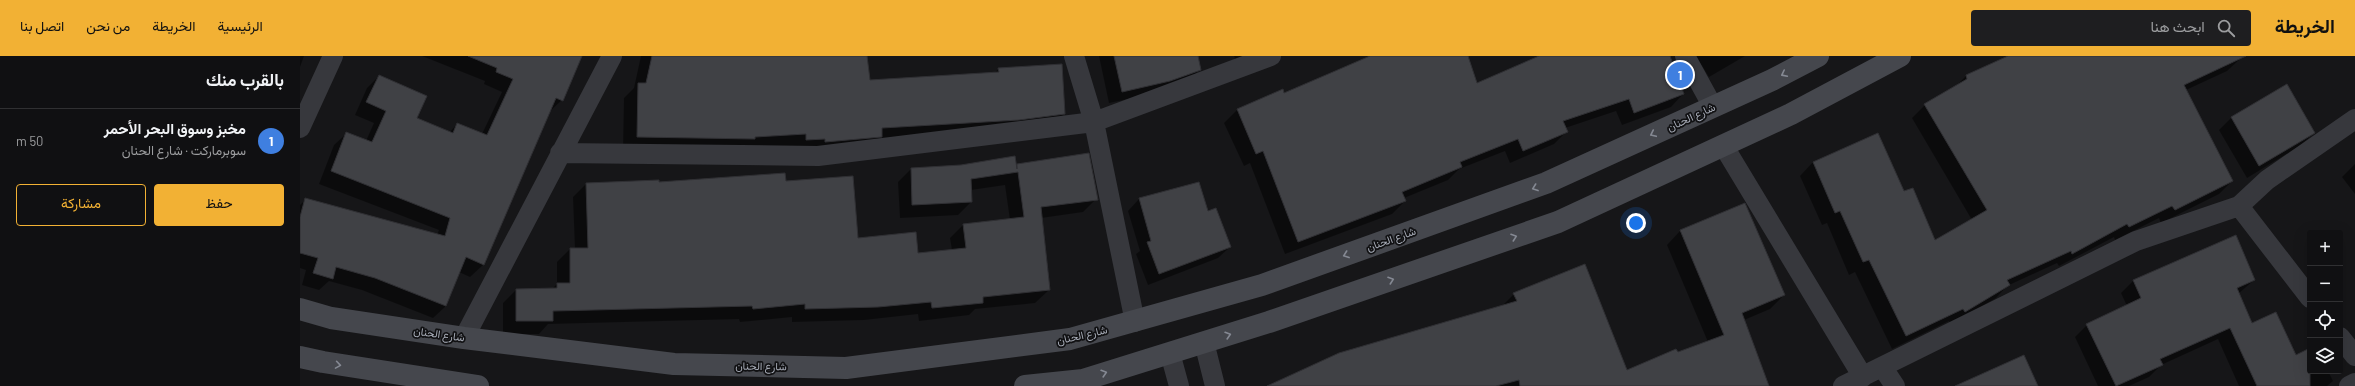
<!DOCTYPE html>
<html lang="ar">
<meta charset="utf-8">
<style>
body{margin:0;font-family:Barlow,Vazirmatn,sans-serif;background:#1e1e20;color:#f1f3f6;direction:rtl}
.controls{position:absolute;right:12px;bottom:12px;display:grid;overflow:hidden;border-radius:4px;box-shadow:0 4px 16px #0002}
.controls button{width:36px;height:36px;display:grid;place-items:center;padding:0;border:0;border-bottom:1px solid #303032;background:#101012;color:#f1f3f6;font:20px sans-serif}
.you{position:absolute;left:1336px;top:167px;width:14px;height:14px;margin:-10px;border:3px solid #fff;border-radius:50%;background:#1a73e8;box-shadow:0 0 0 6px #1a73e833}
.badge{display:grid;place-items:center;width:26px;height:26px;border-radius:50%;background:#f2b134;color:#fff;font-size:13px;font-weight:700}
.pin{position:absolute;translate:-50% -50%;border:2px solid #fff;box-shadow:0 1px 4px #0006}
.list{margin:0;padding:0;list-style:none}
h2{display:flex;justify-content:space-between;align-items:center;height:52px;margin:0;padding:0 16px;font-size:17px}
h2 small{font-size:13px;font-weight:400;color:#9c9d9f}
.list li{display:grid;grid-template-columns:26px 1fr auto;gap:12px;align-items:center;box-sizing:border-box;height:64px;padding:0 16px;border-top:1px solid #303032}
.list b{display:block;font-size:15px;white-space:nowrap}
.list p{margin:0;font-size:13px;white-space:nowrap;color:#9c9d9f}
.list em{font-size:13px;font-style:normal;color:#9c9d9f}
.actions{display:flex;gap:8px;padding:12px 16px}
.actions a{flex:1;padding:9px 0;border:1px solid #f2b134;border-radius:4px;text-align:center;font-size:14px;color:#f2b134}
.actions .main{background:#f2b134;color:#111}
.icon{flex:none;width:22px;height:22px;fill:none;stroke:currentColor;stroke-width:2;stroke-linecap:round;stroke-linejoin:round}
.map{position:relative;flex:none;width:2055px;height:330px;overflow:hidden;direction:ltr}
header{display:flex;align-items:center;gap:24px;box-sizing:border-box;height:56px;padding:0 20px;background:#f2b134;color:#111}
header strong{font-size:19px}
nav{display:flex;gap:22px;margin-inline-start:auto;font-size:14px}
.search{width:280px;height:36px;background:#1e1e20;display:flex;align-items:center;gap:10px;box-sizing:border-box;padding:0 14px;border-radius:4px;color:#9c9d9f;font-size:15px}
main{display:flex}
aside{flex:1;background:#101012}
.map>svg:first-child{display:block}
.shadow{fill:#0007}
.building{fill:#404145;stroke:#303034}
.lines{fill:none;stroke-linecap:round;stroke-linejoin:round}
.street{stroke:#37383d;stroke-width:20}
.secondary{stroke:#45474d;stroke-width:22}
.oneway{stroke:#858993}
.labels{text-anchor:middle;stroke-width:3.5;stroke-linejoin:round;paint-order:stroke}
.street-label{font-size:11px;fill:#a8adb8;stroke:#111113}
</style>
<header>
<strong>الخريطة</strong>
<div class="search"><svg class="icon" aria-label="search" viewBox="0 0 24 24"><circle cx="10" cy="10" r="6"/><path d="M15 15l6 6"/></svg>ابحث هنا</div>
<nav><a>الرئيسية</a><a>الخريطة</a><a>من نحن</a><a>اتصل بنا</a></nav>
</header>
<main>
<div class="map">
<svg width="2055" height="330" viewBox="0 0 2055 330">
<rect width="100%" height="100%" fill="#161618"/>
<path class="shadow" d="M0 0H4L0 11Z
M122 0H281L262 44 249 56 183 209 170 221 159 216 146 250 133 262 62 234 29 225 19 234 2 229 6 214 0 212V149L6 143 137 179 139 174 19 128 34 89 47 77 66 85 74 67 55 59 67 32 79 20 116 62 149 77 157 68 182 78 202 36 184 28 185 25Z
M341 0H566L569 25 694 17 699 13 764 58 750 72 440 97 323 95 324 42 334 32Z
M799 0H897L900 13 888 26 857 37 809 47Z
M934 0H955L937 7Z
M1073 0H1167L1177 29 1241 0H1369L1383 38 1371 51 1322 69 1316 55 1265 72 1267 75 1254 88 1210 107 1205 95 1159 113 1148 124 1104 142 1105 145 1092 158 985 198 950 107 944 110 924 67 937 54 982 34 984 38 1032 16Z
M1396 0H1445L1409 21Z
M1710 0H1940L1941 2 1927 15 1886 34 1932 125 1919 138 1861 167 1859 162 1815 184 1814 181 1759 210 1757 207 1707 230 1696 242 1651 268 1649 265 1592 293 1555 216 1549 219 1527 167 1522 169 1500 120 1513 106 1604 137 1635 185 1672 164 1612 62 1625 49 1654 32 1666 20Z
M1986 30 2014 77 2001 89 1947 122 1919 74 1931 62Z
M2055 108V138L2042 121Z
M717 109 796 143 783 156 741 162 749 234 735 247 675 253 669 259 619 265 618 258 564 264 492 266V261L440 266 439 263 248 268 239 278H203V247L216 234H251L257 228V206L270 193H275L273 141 286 128 485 126 557 183 617 198 652 194 650 182 663 169 710 164 705 129 671 134V146L658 159 600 162 598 126 611 113Z
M899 127 907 156 930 191 918 202 848 229 836 198 840 195 828 155 839 143Z
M1380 175 1484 239 1470 253 1444 264 1468 330H970L1201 251 1214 238 1326 315 1408 286 1367 189Z
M1935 180 1954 224 1938 238 1951 269 1996 300 2010 294V315H2028L2033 325 2027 330H1939L1918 283 1861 309 1849 321 1829 330H1798L1775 281 1787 269 1827 250 1821 237 1833 225Z"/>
<path class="building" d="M168 0H282L263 45 256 42 184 209 166 201 146 250 75 222 36 211 33 223 13 217 18 202 0 197V161L5 142 145 180 150 162 31 115 46 76 72 86 86 55 66 46 79 19 127 40 117 62 153 77 157 67 187 79 213 23 196 16 197 12Z
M352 0H567L570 24 699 16 698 12 762 8 765 58 719 64 582 72V81L525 86V83L506 84V78L455 81V83L337 81 338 27H346Z
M814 0H898L901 14 870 25 822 36Z
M1070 0H1168L1177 27 1239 0H1370L1384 38 1334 57 1329 43 1263 65 1268 76 1223 95 1218 83 1160 106 1162 111 1102 136 1106 145 998 186 963 95 956 98 937 53 983 33 984 37Z
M1708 0H1946L1884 29 1933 125 1875 154 1872 150 1829 171 1827 168 1772 198 1771 195 1707 224 1710 229 1665 256 1663 253 1606 280 1569 204 1563 206 1540 155 1535 157 1513 106 1578 77 1604 135 1613 132 1635 184 1687 154 1624 48 1667 23 1666 19Z
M1987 28 2015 77 1959 110 1931 61Z
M789 97 798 144 741 151 750 234 683 241V247L632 252 631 246 578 251 505 253V248L453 253 452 250 253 255V265H216V233L257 232V227H270V192H288L286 127 359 124V126L485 117 486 125 553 120 558 182 616 176 618 197 666 192 663 168 724 161 718 116 671 123 672 146 612 149 611 112 661 109 715 100 717 113V108Z
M899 126 908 155 916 152 931 191 859 218 847 186 851 185 839 142Z
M1445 147 1485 239 1442 257 1469 330H1220L1219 324 1196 330H967L1039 297 1217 245 1213 237 1285 208 1327 314 1376 293 1378 296 1424 279 1380 174Z
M1936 179 1955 224 1937 232 1952 267 1976 256 1996 299 2010 292V330H1957L1930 272 1860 303 1863 309 1816 330 1786 268 1841 242 1833 224Z
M1724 299 1738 330H1655Z"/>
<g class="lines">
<path class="street" d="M774 0 794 66 835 266
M1385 0 1413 51
M0 72 33 0
M1423 89 1563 321
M260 97 518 100 794 66 971 0
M1939 150 2010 242
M2040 281 2055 300
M164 282 312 0
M904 286 915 330
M870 297 879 330
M1583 312 1595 330
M1543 330 1836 185 1939 150 1967 124 2055 63
M2049 330 2055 327"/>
<path class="secondary" d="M0 253 31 262 164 282 374 308 546 312 770 283 962 229 1246 127 1472 24 1518 0
M0 301 23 306 178 330
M725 330 783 324 969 266 1258 166 1491 58 1600 0"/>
</g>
<defs><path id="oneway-chevron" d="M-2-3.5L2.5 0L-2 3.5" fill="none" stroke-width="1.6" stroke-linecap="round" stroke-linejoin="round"/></defs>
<g class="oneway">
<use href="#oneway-chevron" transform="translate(1484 18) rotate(153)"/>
<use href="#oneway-chevron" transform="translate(1353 78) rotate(155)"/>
<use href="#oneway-chevron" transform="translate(1235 132) rotate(160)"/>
<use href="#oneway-chevron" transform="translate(1214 181) rotate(-19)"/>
<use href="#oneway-chevron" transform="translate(1046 199) rotate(160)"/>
<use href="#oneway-chevron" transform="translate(1091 224) rotate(-19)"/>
<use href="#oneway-chevron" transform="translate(928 279) rotate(-17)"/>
<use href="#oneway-chevron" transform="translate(38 309) rotate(9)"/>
<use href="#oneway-chevron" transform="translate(804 317) rotate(-17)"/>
</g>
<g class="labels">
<g class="street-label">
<text transform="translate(1391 61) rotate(-25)" y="4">شارع الحنان</text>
<text transform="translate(1091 183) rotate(-20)" y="4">شارع الحنان</text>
<text transform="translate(139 278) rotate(8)" y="4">شارع الحنان</text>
<text transform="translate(782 279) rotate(-13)" y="4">شارع الحنان</text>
<text transform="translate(461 310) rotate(1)" y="4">شارع الحنان</text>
</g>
</g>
</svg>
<div class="controls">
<button>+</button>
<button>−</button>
<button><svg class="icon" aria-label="locate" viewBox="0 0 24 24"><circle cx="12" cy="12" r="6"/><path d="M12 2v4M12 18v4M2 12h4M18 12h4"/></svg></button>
<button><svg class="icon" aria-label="layers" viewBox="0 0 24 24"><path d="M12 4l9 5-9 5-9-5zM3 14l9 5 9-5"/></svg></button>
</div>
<div class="you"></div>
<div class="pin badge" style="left:1380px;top:19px;background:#3f7fe0">1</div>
</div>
<aside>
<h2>بالقرب منك<small></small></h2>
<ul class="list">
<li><span class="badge" style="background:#3f7fe0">1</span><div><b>مخبز وسوق البحر الأحمر</b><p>سوبرماركت · شارع الحنان</p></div><em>50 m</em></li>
</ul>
<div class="actions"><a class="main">حفظ</a><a>مشاركة</a></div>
</aside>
</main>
